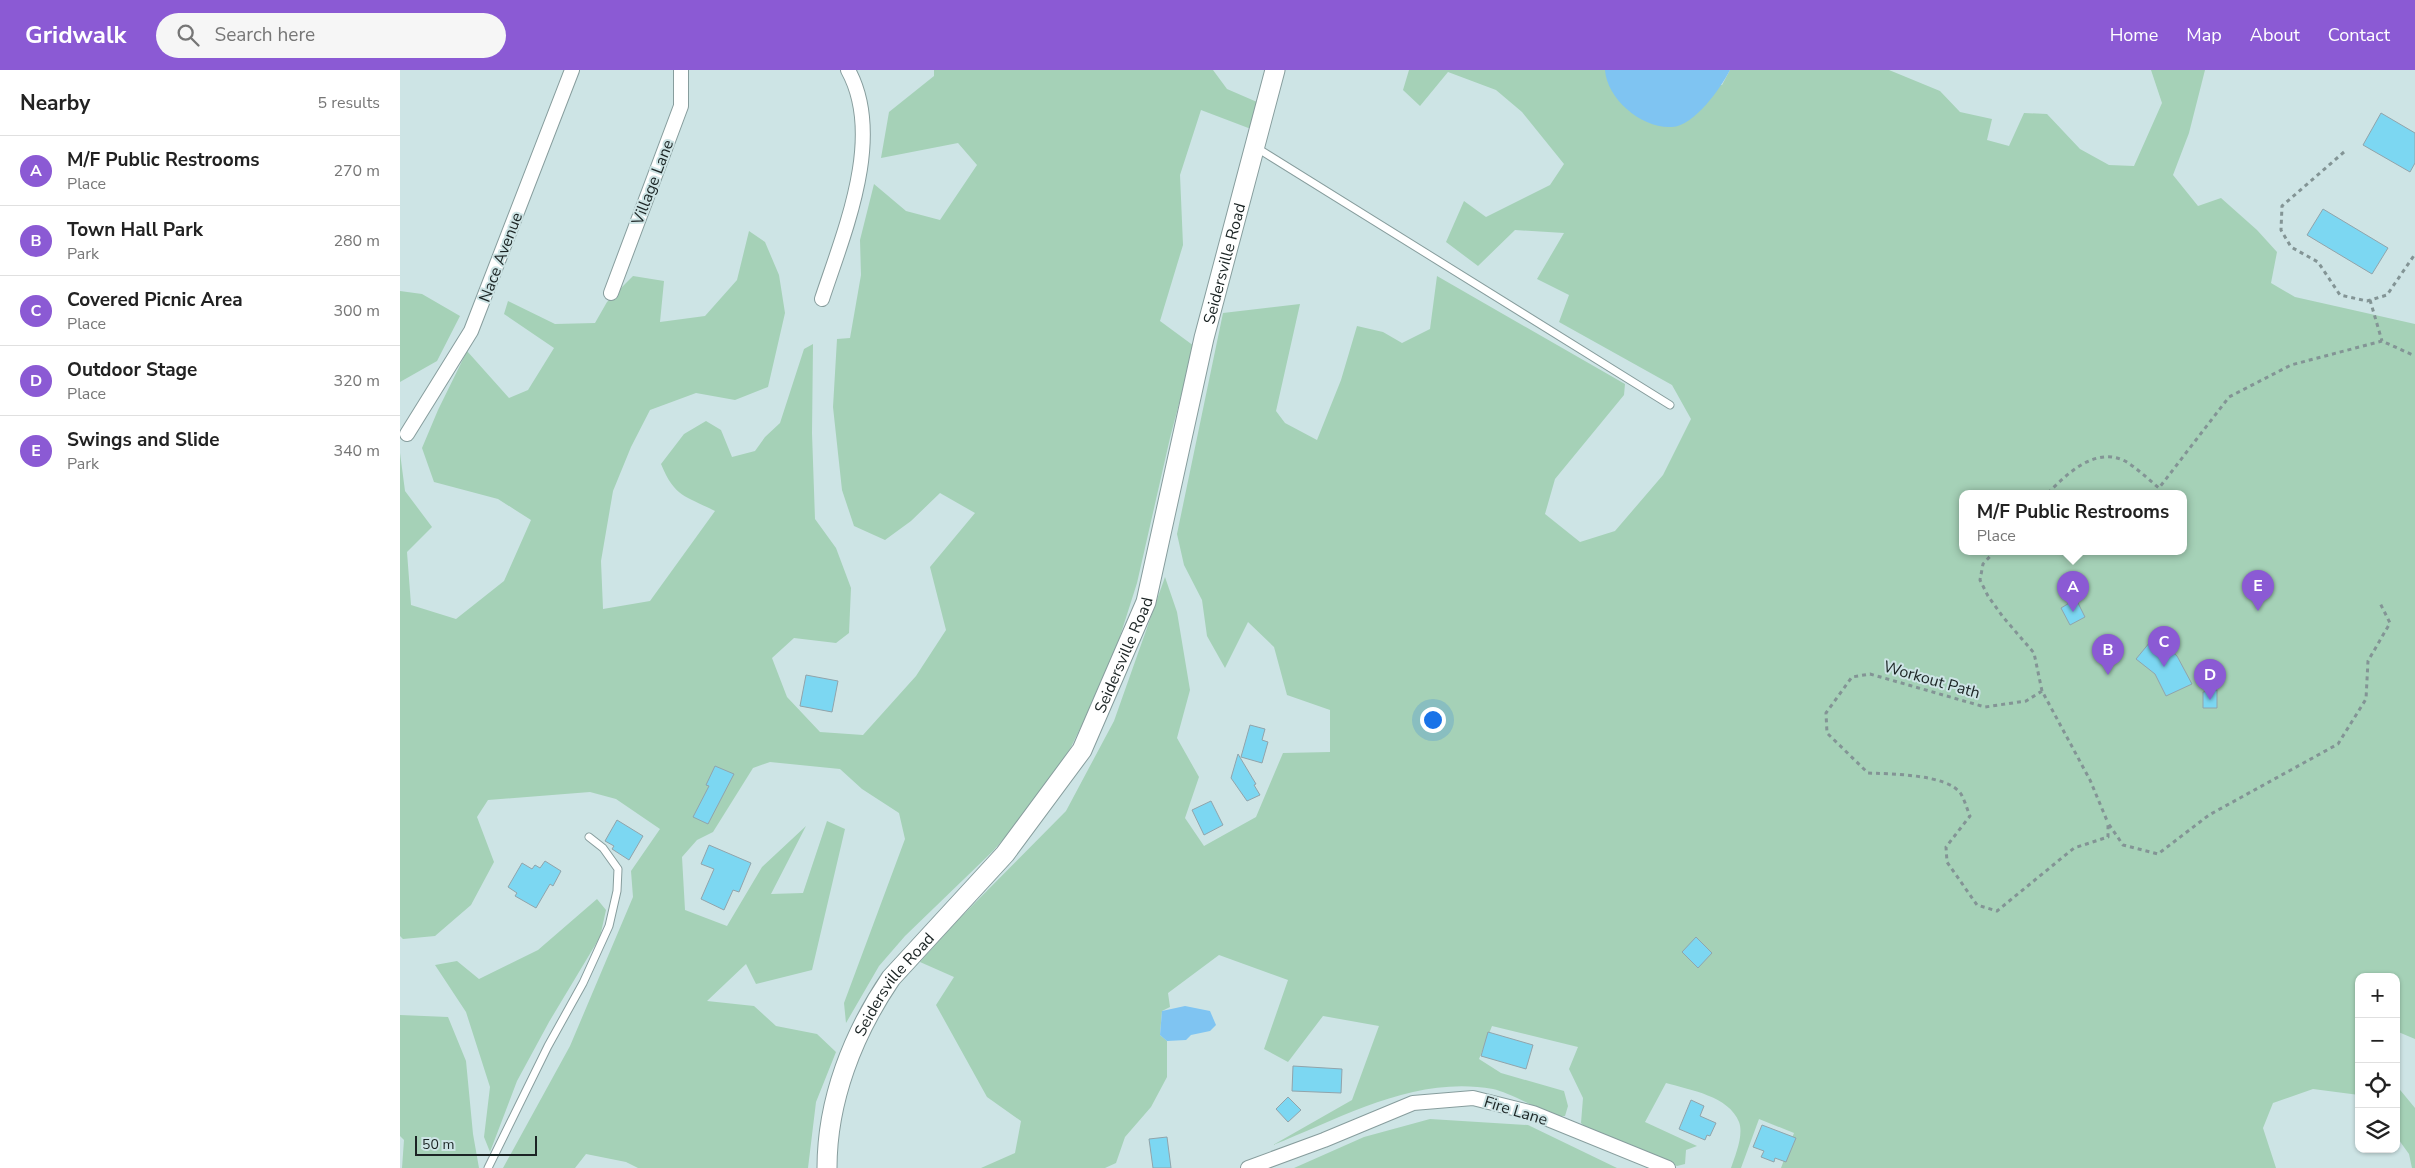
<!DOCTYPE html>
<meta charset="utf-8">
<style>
body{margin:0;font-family:"Nunito Sans",sans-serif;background:#f6f6f6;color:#222}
.controls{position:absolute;right:15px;bottom:15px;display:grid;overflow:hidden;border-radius:10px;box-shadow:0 1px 4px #0004}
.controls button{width:45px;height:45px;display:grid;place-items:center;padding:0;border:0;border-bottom:1px solid #e0e0e0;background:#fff;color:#222;font:25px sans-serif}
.scale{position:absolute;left:15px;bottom:12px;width:122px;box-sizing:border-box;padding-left:5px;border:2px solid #1b2424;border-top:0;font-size:14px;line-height:18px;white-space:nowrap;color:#1b2424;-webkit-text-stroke:4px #cde4e5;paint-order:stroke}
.you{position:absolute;left:1032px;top:649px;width:18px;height:18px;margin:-12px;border:4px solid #fff;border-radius:50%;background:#1a73e8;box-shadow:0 0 0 8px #1a73e833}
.badge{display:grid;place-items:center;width:32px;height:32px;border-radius:50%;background:#8b5ad4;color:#fff;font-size:16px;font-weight:700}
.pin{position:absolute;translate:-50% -41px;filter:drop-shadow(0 1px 2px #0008)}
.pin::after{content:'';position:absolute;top:26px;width:18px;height:15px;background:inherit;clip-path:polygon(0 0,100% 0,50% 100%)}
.popup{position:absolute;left:1559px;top:420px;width:228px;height:65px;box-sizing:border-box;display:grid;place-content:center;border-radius:10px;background:#fff;filter:drop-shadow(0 1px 4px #0005);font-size:16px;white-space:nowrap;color:#767676}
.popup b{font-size:19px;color:#222}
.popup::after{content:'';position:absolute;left:50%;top:100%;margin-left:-10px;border:10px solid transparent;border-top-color:#fff}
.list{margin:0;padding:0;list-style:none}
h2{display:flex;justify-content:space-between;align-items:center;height:65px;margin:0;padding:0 20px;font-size:21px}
h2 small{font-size:16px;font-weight:400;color:#767676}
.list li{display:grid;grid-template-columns:32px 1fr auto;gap:15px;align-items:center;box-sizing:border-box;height:70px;padding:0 20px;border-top:1px solid #e0e0e0}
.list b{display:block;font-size:19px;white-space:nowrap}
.list p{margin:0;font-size:16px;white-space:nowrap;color:#767676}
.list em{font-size:16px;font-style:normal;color:#767676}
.icon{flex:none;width:28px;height:28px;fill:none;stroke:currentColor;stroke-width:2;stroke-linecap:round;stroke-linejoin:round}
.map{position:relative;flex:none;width:2015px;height:1098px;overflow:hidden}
header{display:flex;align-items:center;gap:30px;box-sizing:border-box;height:70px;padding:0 25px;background:#8b5ad4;color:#fff}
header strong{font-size:24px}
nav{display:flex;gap:28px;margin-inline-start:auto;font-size:18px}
.search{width:350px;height:45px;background:#f6f6f6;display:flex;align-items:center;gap:12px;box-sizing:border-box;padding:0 18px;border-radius:28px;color:#767676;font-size:19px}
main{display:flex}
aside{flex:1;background:#fff}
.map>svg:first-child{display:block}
.green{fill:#a5d1b7;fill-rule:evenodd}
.water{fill:#7fc4f2}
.building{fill:#7cd7f2;stroke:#91a4ab}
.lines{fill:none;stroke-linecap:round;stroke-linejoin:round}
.lane-casing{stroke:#879d9d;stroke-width:9}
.street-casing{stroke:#879d9d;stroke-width:16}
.secondary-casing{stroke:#879d9d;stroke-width:21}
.path{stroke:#839495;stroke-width:3;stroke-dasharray:4 4;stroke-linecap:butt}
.lane{stroke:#fff;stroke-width:7}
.street{stroke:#fff;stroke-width:14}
.secondary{stroke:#fff;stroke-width:19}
.labels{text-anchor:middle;stroke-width:4;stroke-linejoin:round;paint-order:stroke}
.street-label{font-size:16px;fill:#1b2424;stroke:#cde4e5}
</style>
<header>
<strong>Gridwalk</strong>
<div class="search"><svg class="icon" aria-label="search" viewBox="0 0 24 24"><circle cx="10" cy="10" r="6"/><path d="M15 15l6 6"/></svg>Search here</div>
<nav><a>Home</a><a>Map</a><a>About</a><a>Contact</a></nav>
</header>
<main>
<aside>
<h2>Nearby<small>5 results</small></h2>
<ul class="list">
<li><span class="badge">A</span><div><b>M/F Public Restrooms</b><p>Place</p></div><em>270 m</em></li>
<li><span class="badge">B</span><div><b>Town Hall Park</b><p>Park</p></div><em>280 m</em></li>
<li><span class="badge">C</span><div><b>Covered Picnic Area</b><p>Place</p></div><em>300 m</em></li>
<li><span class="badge">D</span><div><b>Outdoor Stage</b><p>Place</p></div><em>320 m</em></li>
<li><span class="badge">E</span><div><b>Swings and Slide</b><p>Park</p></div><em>340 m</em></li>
</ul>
</aside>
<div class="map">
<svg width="2015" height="1098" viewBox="0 0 2015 1098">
<rect width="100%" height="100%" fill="#cde4e5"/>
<path class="green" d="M534 0H813L827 19 857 32 851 59 801 40 780 105 783 175 760 251 794 276 770 368 737 513 710 598 671 677 635 734 593 781 505 866 479 896 446 953 444 933 505 769 499 743 462 719 440 699 370 692 353 698 313 762 297 770 282 787 285 840 327 856 362 797 406 756 371 824 403 823 427 751 445 759 412 900 356 914 346 894 307 931 354 936 376 956 417 964 436 982 416 1032 408 1098H238L226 1092 186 1084 175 1098H103L170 976 233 827 231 801 260 759 216 729 190 722 88 730 77 747 94 792 71 835 35 866 3 869 0 866V383L5 421 32 457 7 482 11 535 56 549 104 511 131 450 98 429 34 412 22 378 38 340 67 281 109 328 128 320 154 278 104 244 108 231 155 254 195 253 207 232 233 206 264 211 260 252 305 246 337 210 349 161 365 172 379 205 385 243 368 317 335 330 296 323 250 340 231 377 213 421 201 491 203 539 250 531 315 441C286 426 275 428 261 394L284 364 306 351 321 360 332 387 355 381 365 367 380 353 404 279 413 274 412 363 415 449 436 478 451 518 449 563 436 573 394 568 372 588 387 627 420 662 463 665 516 606 546 560 530 497 575 443 540 423 511 451 485 470 454 456 442 420 433 337 437 269 450 268 461 205 460 170 474 114 506 141 540 150 577 95 558 73 481 88 489 42 534 6Z
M1009 0H1205L1322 15 1330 0H1489L1540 21 1560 42 1592 49 1587 70 1609 76 1624 43 1647 44 1680 79 1709 95 1734 96 1762 33 1751 0H1805L1789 63 1773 105 1798 136 1821 128 1857 160 1877 182 1871 213 1895 227 2015 254V969L1996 961V907H1959V1025L1913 1019 1873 1033 1863 1058 1876 1098H1381L1394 1063 1359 1049 1341 1098H1331C1335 1086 1344 1065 1339 1052 1329 1026 1290 1020 1266 1013L1245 1052 1297 1076 1286 1080 1285 1094 1277 1096 1190 1062 1181 1053 1183 1028 1169 999 1178 977 1092 956 1079 989 1101 1003 1164 1021 1168 1036 1165 1046H1157C1140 1040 1108 1022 1093 1019 1016 1005 943 1047 873 1075L952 1030 979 956 923 946 888 992 864 979 888 910 819 885 768 923 770 937 762 941 760 965 767 971V1007L751 1037 725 1067 716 1093 705 1098H581L615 1083 621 1051 587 1027 536 935 554 907 520 892 556 852 666 741 714 651 765 507 777 542 790 620 777 668 799 707 785 748 804 776 856 747 883 683 930 682V640L887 625 874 577 848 552 825 598 807 566 802 530 784 495 777 464 823 243 900 234 876 341 885 353 917 370 941 310 957 256 983 262 1002 273 1030 259 1037 206 1225 314 1224 325 1155 409 1145 444 1180 472 1215 461 1263 405 1291 349 1272 315 1159 252 1169 225 1137 209 1164 163 1115 160 1078 196 1046 172 1064 131 1086 147 1150 115 1164 94 1122 42 1096 20 1048 2 1020 36 1003 20ZM1563 423H1783V481H1563Z
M0 221 22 224 60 246 37 291 0 312Z
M197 829 206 840 200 867 149 952 117 1011 90 1082 84 1067 90 1017 66 942 35 895 57 891 79 909 138 880Z
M0 945 48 947 66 991 73 1064 79 1098H2L4 1070 0 1066Z
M1996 1015 2015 1038V1098H2012L2009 1084 1996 1066Z
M1030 1049 1128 1055 1217 1098H894L964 1067Z"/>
<path class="water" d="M1205 0H1330C1321 18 1294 56 1272 57 1242 59 1207 29 1205 0Z
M785 936 810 941 816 955 810 961 791 965 786 970 767 971 760 965 762 941Z"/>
<path class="building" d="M1981 43 2015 63V93L2010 102 1963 75Z
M1923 139 1988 178 1972 204 1907 165Z
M1676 529 1685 547 1670 555 1661 538Z
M1755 566 1777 586 1792 614 1766 626 1755 604 1736 589Z
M406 605 438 611 432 642 400 636Z
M1817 620V638H1803V622Z
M850 655 865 659 862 670 868 672 862 693 841 687Z
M838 684 856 714 854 715 860 725 847 731 831 708Z
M315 696 334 704 308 754 293 747 309 716 306 715Z
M811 731 823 755 804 765 792 740Z
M217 750 243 766 229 790 212 779 214 776 205 771Z
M309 775 351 793 339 822 333 820 324 840 301 829 314 799 301 794Z
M145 791 161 801 153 816 150 814 136 838 115 826 117 823 108 817 122 793 132 799 135 795 140 798Z
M1296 867 1312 883 1298 898 1282 882Z
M1088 962 1133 975 1126 999 1081 986Z
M893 996 942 999 941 1023 892 1021Z
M888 1027 901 1040 888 1052 876 1039Z
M1291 1030 1304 1036 1300 1046 1316 1053 1310 1066 1307 1065 1305 1070 1279 1059Z
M1362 1055 1396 1068 1386 1092 1375 1088 1374 1092 1361 1087 1364 1081 1353 1077Z
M767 1067 771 1098H753L749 1069Z"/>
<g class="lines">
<defs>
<path id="lane" d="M857 78 1270 335
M88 1098 148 976 183 913 209 856 217 821 218 799 203 778 189 767"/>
<path id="street" d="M211 223 281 36V0
M422 229C444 162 485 67 448 0
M7 364 71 261 172 0
M848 1098 924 1070 1013 1033 1073 1028 1133 1043 1268 1098"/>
<g id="secondary">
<path id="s1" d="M427 1098C427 1030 453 964 491 908L605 784 682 680 746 532 804 268 875 0"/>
</g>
</defs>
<use href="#lane" class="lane-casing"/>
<use href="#street" class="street-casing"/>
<use href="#secondary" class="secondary-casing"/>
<path class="path" d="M1944 82 1882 136 1881 160 1891 177 1918 192 1940 225 1967 231 1987 225 2015 184
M1970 230 1982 271
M1648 423C1667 404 1695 376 1725 391 1737 398 1748 409 1759 418L1829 327 1891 295 1982 271 2015 286
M1595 481 1583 494 1580 510 1588 526 1603 547 1634 583 1642 621 1690 710 1708 753
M1642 621 1626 631 1585 637 1470 604 1452 607 1426 643 1427 663 1468 703C1490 704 1548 704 1561 724 1565 731 1567 739 1570 746L1546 777 1547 792 1577 835 1597 841 1674 778 1708 767V753L1723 775 1758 784 1809 745 1938 674 1966 629 1968 591 1990 553 1980 533"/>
<use href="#lane" class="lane"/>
<use href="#street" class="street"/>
<use href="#secondary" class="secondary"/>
</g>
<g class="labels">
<g class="street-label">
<text transform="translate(252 112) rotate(-69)" y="6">Village Lane</text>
<text transform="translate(100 187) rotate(-69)" y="6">Nace Avenue</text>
<text dy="6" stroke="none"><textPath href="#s1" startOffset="1010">Seidersville Road</textPath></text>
<text dy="6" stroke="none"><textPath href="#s1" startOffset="605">Seidersville Road</textPath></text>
<text transform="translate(1532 609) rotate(16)" y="6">Workout Path</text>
<text dy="6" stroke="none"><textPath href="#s1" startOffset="200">Seidersville Road</textPath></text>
<text transform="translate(1116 1040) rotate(17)" y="6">Fire Lane</text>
</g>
</g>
</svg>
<div class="controls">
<button>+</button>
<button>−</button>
<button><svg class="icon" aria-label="locate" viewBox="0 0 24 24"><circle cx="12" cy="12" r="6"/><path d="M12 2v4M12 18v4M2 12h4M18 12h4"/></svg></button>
<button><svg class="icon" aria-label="layers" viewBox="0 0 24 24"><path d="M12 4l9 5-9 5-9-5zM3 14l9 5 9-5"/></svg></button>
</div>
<div class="scale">50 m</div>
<div class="you"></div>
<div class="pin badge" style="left:1673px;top:542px">A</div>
<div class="popup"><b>M/F Public Restrooms</b>Place</div>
<div class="pin badge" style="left:1708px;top:605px">B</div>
<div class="pin badge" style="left:1764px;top:597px">C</div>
<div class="pin badge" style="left:1810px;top:630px">D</div>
<div class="pin badge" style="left:1858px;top:541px">E</div>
</div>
</main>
